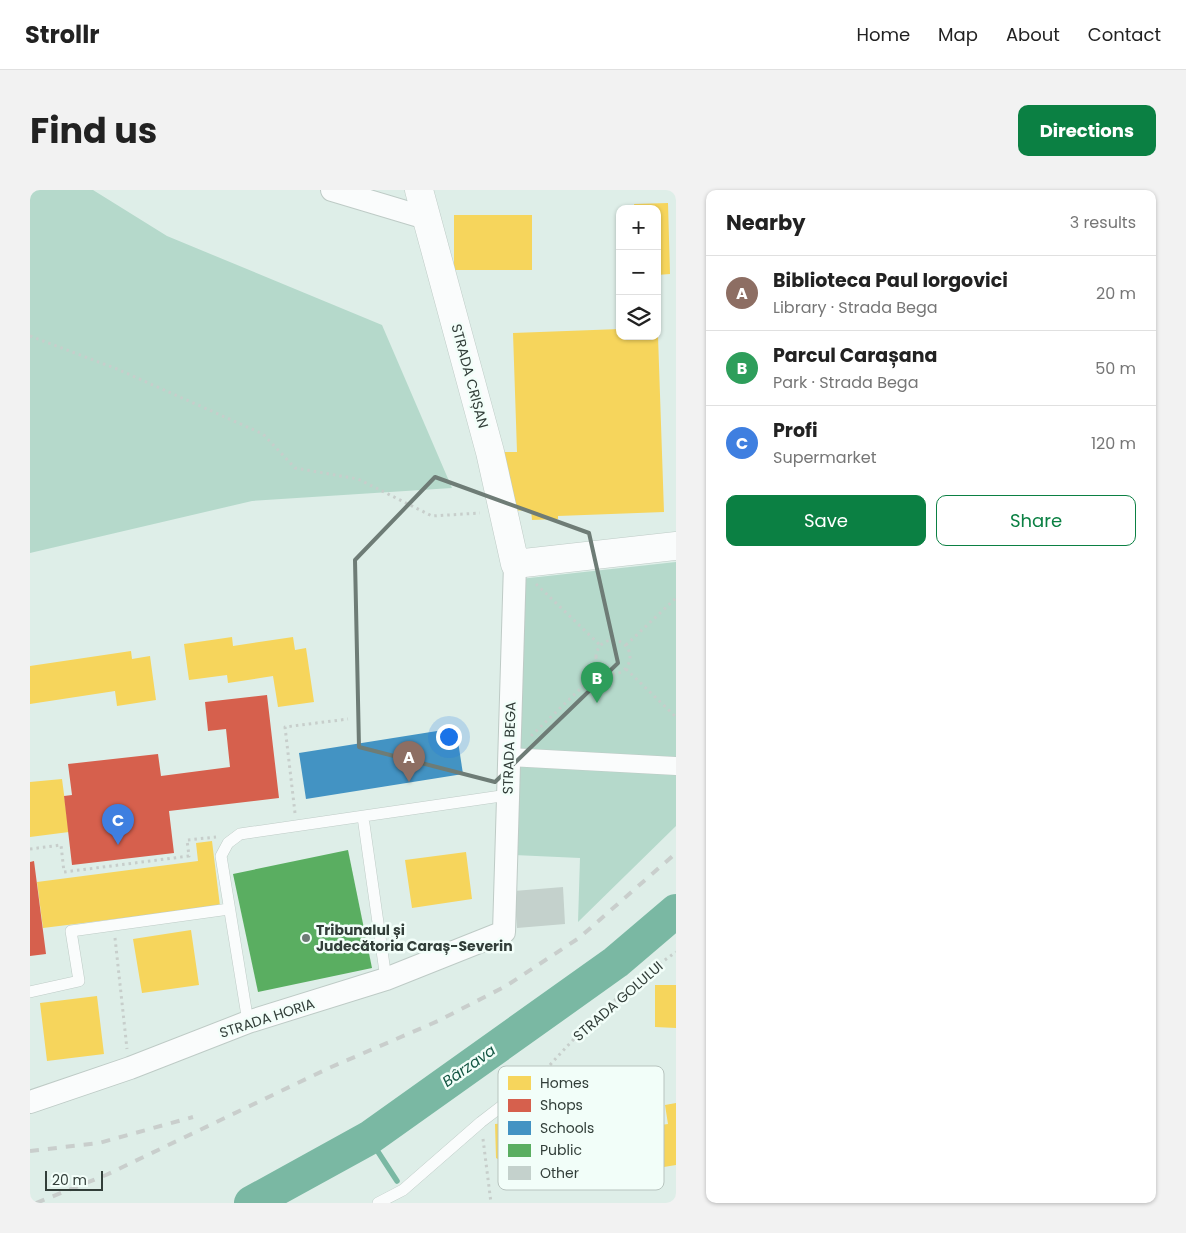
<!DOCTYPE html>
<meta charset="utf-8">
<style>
body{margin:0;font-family:Poppins,sans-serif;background:#f2f2f2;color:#222}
.controls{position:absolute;right:15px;top:15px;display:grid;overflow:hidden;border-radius:10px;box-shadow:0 1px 4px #0004}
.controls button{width:45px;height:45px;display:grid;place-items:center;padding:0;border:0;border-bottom:1px solid #e0e0e0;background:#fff;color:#222;font:25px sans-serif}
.scale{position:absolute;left:15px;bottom:12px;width:58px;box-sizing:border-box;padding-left:5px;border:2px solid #323e39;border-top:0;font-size:14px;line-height:18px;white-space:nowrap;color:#323e39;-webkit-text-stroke:4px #f2fef9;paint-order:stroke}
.you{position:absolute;left:418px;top:546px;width:18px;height:18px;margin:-12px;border:4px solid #fff;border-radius:50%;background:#1a73e8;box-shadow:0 0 0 8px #1a73e833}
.badge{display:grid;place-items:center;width:32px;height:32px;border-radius:50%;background:#0b8043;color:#fff;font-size:16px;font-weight:700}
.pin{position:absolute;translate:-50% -41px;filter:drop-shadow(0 1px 2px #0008)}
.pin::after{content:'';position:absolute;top:26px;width:18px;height:15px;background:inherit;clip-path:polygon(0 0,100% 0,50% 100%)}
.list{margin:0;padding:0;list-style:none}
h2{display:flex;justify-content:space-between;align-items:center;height:65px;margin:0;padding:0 20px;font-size:21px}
h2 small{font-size:16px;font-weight:400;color:#767676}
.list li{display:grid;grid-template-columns:32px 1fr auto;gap:15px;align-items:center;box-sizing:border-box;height:75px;padding:0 20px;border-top:1px solid #e0e0e0}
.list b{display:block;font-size:19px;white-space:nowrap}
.list p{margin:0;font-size:16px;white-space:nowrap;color:#767676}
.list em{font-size:16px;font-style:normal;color:#767676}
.actions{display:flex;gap:10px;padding:15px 20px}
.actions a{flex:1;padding:11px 0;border:1px solid #0b8043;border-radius:10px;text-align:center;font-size:18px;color:#0b8043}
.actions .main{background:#0b8043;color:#fff}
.icon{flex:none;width:28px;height:28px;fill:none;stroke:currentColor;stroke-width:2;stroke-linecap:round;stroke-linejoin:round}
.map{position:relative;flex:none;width:646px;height:1013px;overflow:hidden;border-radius:10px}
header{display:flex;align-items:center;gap:30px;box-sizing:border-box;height:70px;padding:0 25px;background:#fff;border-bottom:1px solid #e0e0e0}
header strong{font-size:24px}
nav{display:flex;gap:28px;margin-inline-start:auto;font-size:18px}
.intro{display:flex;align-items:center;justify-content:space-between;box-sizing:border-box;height:120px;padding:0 30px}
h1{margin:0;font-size:35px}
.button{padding:12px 22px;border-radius:10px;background:#0b8043;color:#fff;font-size:18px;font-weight:700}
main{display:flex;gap:30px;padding:0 30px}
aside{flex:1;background:#fff;border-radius:10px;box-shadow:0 1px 4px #0004}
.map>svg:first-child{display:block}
.green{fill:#b5d9cb}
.homes{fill:#f6d55c}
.shops{fill:#d6604d}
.schools{fill:#4393c3}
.public{fill:#5aae61}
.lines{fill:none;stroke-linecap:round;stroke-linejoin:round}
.stream{stroke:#7ab8a3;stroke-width:5.5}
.river{stroke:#7ab8a3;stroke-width:34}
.building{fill:#c4d1cc}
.service-casing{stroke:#becbc6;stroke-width:12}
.pedestrian-casing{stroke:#becbc6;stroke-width:19}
.minor-casing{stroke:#becbc6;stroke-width:24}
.tertiary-casing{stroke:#becbc6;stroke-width:29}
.path{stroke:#c7cecb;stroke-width:3;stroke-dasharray:2.5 4;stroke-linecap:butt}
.service{stroke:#fafcfc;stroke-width:11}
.pedestrian{stroke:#fafcfc;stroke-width:18}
.minor{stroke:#fafcfc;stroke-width:22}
.tertiary{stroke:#fafcfc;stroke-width:28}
.rail{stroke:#c9cecc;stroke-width:4;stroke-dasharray:9 9;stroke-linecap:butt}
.marked{fill:none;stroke:#6e7c76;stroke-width:4;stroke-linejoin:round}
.poi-dot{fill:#6e7c76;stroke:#f2fef9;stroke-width:2}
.labels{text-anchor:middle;stroke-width:5;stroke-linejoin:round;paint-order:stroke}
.street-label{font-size:14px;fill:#323e39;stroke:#f2fef9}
.poi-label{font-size:14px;font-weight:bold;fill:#323e39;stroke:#f2fef9;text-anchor:start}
.water-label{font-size:15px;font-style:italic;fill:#135643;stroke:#f2fef9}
.key{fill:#f2fef9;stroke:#b8c4bf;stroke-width:1}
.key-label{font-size:14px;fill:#323e39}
</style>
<header>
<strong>Strollr</strong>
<nav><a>Home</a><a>Map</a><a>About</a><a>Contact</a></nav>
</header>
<div class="intro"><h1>Find us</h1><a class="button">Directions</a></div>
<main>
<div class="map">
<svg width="646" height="1013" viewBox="0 0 646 1013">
<rect width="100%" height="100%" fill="#deeee8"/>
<path class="green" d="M0 0H63L137 46 352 135 422 298 222 311 0 363Z
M646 372V636L548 732 550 668 484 665 490 389Z"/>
<path class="homes" d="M638 13 640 84 627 85V19H605L604 14Z
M424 25H502V80H424Z
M590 139V146H628L634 322 528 326V329L502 330 501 320 475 321 473 262H487L483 143Z
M202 447 203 456 263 447 265 460 276 458 284 512 248 517 243 486 198 493 197 485 159 490 154 454Z
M101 461 102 469 120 466 126 510 87 516 85 501 0 514V476Z
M32 589 39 642 0 647V592Z
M182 651 190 716 13 738 7 692 168 671 166 653Z
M436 662 442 709 382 718 375 670Z
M161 740 169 795 112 803 103 749Z
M625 795H646V838L625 837Z
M67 806 74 864 17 871 10 813Z
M646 913V975L493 1000 488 981 466 968 465 934 500 931 503 953 638 934 635 915Z"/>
<path class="shops" d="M237 505 249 608 139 621 144 663 42 675 34 606 42 605 38 574 128 564 131 586 200 577 196 539 178 541 175 512Z
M4 671 16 764 0 766V672Z"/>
<path class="schools" d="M426 538 433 584 276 609 269 563Z"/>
<path class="public" d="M318 660 342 778 228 802 203 684Z"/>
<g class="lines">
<path class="stream" d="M339 948 367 991"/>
<path class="river" d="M221 1013 339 948 586 772 646 721"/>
</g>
<path class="building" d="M533 697 535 734 487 738 484 701Z"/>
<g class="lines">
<defs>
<path id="service" d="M333 627 356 789
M0 802 49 791 41 741 199 719
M218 832 191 666 198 653 210 644 478 605
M348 1013 373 1000 451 932 511 886"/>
<path id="pedestrian" d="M479 567 646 576"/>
<path id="minor" d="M302 0 399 29
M0 912 100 878 218 832 356 789 474 742 485 374"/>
<path id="tertiary" d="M389 0 460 262 485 374 646 356"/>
</defs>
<use href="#service" class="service-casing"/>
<use href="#pedestrian" class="pedestrian-casing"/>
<use href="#minor" class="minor-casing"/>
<use href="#tertiary" class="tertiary-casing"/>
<path class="path" d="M0 146 87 179 233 244 265 278 328 289 402 326 450 323
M506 394 571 456
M566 467a17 17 0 1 1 34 0a17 17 0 1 1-34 0Z
M596 455 646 408
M596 479 646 527
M501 546 571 479
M265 623 255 537 318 529
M0 659 31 655 34 682 159 666 157 650 186 647
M85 748 97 859
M520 875C558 832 599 795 646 762
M453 949 461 1013"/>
<use href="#service" class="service"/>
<use href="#pedestrian" class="pedestrian"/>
<use href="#minor" class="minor"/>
<use href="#tertiary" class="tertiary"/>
<path class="rail" d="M0 961 69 953 163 927
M6 1013 76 985 299 878 408 831 476 796 549 748 646 663"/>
</g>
<path class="marked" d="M405 287 559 343 588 473 465 592 329 557 325 370Z"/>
<circle class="poi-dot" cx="276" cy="748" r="5"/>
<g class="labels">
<g class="street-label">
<text transform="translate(440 186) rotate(75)" y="5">STRADA CRIȘAN</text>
<text transform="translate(479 558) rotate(-88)" y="5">STRADA BEGA</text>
<text transform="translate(588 811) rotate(-41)" y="5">STRADA GOLULUI</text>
<text transform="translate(237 828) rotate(-18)" y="5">STRADA HORIA</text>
</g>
<g class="poi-label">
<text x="286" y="745">Tribunalul și<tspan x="286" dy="16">Judecătoria Caraș-Severin</tspan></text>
</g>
<g class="water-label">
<text transform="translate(439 876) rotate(-35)" y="5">Bârzava</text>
</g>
</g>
<rect x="468" y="876" width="166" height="124" rx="8" class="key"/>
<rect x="478" y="886" width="23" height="14" fill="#f6d55c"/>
<rect x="478" y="909" width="23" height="13" fill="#d6604d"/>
<rect x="478" y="931" width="23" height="14" fill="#4393c3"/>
<rect x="478" y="954" width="23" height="13" fill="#5aae61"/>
<rect x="478" y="976" width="23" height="14" fill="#c4d1cc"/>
<g class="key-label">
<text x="510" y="898">Homes</text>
<text x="510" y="920">Shops</text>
<text x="510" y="943">Schools</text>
<text x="510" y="965">Public</text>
<text x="510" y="988">Other</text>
</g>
</svg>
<div class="controls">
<button>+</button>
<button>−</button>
<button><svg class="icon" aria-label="layers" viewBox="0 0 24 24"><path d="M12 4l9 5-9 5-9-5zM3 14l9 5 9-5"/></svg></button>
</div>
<div class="scale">20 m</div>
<div class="you"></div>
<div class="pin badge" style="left:379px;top:592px;background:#8d6e63">A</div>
<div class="pin badge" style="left:567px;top:513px;background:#2e9e5b">B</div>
<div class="pin badge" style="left:88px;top:655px;background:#3f7fe0">C</div>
</div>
<aside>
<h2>Nearby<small>3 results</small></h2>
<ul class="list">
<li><span class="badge" style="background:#8d6e63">A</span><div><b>Biblioteca Paul Iorgovici</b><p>Library · Strada Bega</p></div><em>20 m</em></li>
<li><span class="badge" style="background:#2e9e5b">B</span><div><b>Parcul Carașana</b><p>Park · Strada Bega</p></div><em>50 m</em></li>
<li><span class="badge" style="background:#3f7fe0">C</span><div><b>Profi</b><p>Supermarket</p></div><em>120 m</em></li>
</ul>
<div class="actions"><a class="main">Save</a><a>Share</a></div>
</aside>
</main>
